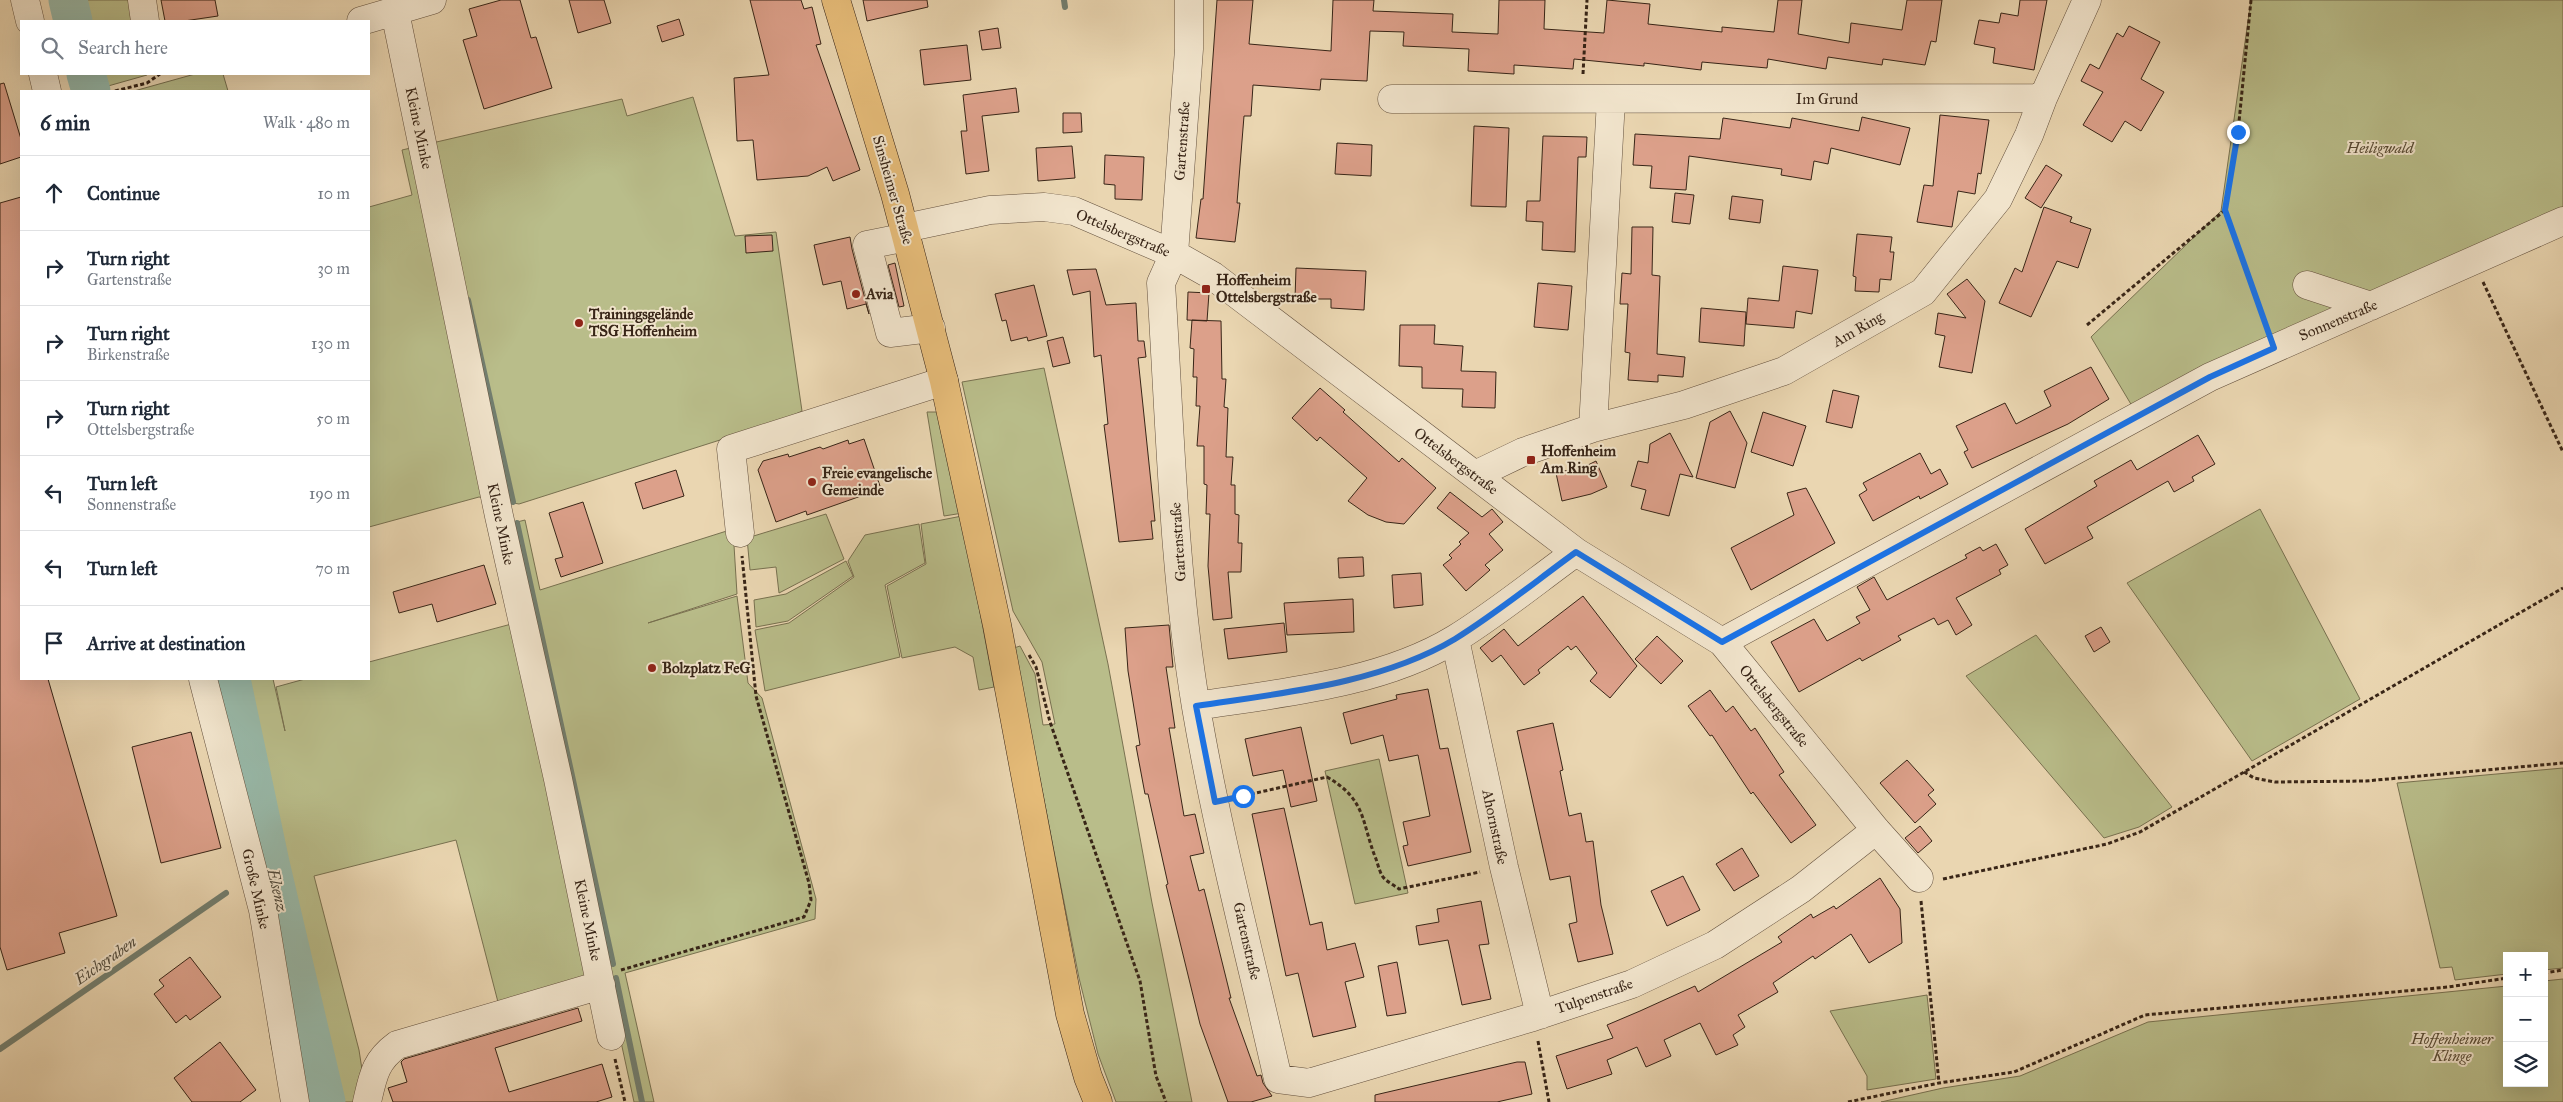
<!DOCTYPE html>
<meta charset="utf-8">
<style>
body{margin:0;font-family:"IM FELL Great Primer",serif;background:#f2f2f3;color:#1f2937}
.controls{position:absolute;right:15px;bottom:15px;display:grid;overflow:hidden;border-radius:0px;box-shadow:0 5px 20px #0002}
.controls button{width:45px;height:45px;display:grid;place-items:center;padding:0;border:0;border-bottom:1px solid #e0e1e3;background:#fff;color:#1f2937;font:25px sans-serif}
.stop{position:absolute;width:15px;height:15px;margin:-11px;border:4px solid #1a73e8;border-radius:50%;background:#fff}
.stop.end{background:#1a73e8;border-color:#fff;box-shadow:0 1px 5px #0008}
.list{margin:0;padding:0;list-style:none}
h2{display:flex;justify-content:space-between;align-items:center;height:65px;margin:0;padding:0 20px;font-size:21px}
h2 small{font-size:16px;font-weight:400;color:#747a83}
.list li{display:grid;grid-template-columns:32px 1fr auto;gap:15px;align-items:center;box-sizing:border-box;height:75px;padding:0 20px;border-top:1px solid #e0e1e3}
.list b{display:block;font-size:19px;white-space:nowrap}
.list p{margin:0;font-size:16px;white-space:nowrap;color:#747a83}
.list em{font-size:16px;font-style:normal;color:#747a83}
.icon{flex:none;width:28px;height:28px;fill:none;stroke:currentColor;stroke-width:2;stroke-linecap:round;stroke-linejoin:round}
.map{position:relative;flex:none;width:2563px;height:1102px;overflow:hidden}
.search{position:absolute;background:#fff;box-shadow:0 5px 20px #0002;left:20px;top:20px;width:350px;height:55px;display:flex;align-items:center;gap:12px;box-sizing:border-box;padding:0 18px;border-radius:0px;color:#747a83;font-size:19px}
.panel{position:absolute;background:#fff;box-shadow:0 5px 20px #0002;left:20px;top:90px;width:350px;height:590px;border-radius:0px}
.map>svg:first-child{display:block}
.green{fill:#b9bd8a;stroke:#787150}
.lines{fill:none;stroke-linecap:round;stroke-linejoin:round}
.stream{stroke:#727e6f;stroke-width:6}
.river{stroke:#98b9a9;stroke-width:39}
.building{fill:#dca08a;stroke:#382517}
.minor-casing{stroke:#64513e;stroke-width:29}
.major-casing{stroke:#382517;stroke-width:29}
.path{stroke:#382517;stroke-width:3;stroke-dasharray:4 2.5;stroke-linecap:butt}
.minor{stroke:#f1e4cc;stroke-width:28}
.major{stroke:#e5bb78;stroke-width:28}
.route{stroke:#1a73e8;stroke-width:6}
.poi-dot{fill:#8f2418;stroke:#f1e4cc;stroke-width:2}
.labels{text-anchor:middle;stroke-width:4;stroke-linejoin:round;paint-order:stroke}
.street-label{font-size:15px;fill:#382517;stroke:#f1e4cc}
.park-label{font-size:15px;font-style:italic;fill:#584b34;stroke:#f1e4cc}
.poi-label{font-size:15px;font-weight:bold;fill:#382517;stroke:#f1e4cc;text-anchor:start}
.water-label{font-size:16px;font-style:italic;fill:#504a3c;stroke:#f1e4cc}
</style>
<div class="map">
<svg width="2563" height="1102" viewBox="0 0 2563 1102">
<rect width="100%" height="100%" fill="#ead6b1"/>
<filter id="stains"><feTurbulence type="fractalNoise" baseFrequency=".004" numOctaves="4"/><feColorMatrix values="0 0 0 0 .2 0 0 0 0 .09 0 0 0 0 .02 0 0 0 .5 -.17"/></filter>
<radialGradient id="worn" r=".72"><stop offset=".6" stop-color="#630" stop-opacity="0"/><stop offset="1" stop-color="#630" stop-opacity=".3"/></radialGradient>
<path class="green" d="M80 0H135L139 21H85Z
M2251 0H2563V231L2135 411 2091 337 2221 211Z
M97 74H147V75L101 88Z
M195 74H223L228 91H134Z
M693 97 735 236 776 232 802 411 786 419 519 504 479 497 369 527V207L412 195 402 150 622 99 627 116Z
M1044 368 1108 664 1152 903 1192 1102H1116L1098 1054 1079 978 1014 648 1020 646 1035 674 1043 725 1055 724 1042 662 1013 611 962 382Z
M927 412H936L943 421 963 513 944 516Z
M2260 509 2360 699 2252 761 2127 583Z
M826 514 844 559 779 593 776 567 750 570 747 538Z
M962 516 994 687 979 690 973 657 955 647 902 658 887 586 926 564 921 524Z
M525 520 540 590 733 529 737 594 648 623 737 596 748 683 762 698 816 899 815 919 625 973 654 1102H634L509 524Z
M919 524 925 563 885 585 900 657 765 691 755 630 789 623 854 577 848 561 865 535Z
M846 561 853 576 788 621 756 627 754 600 786 594Z
M519 622 593 967 582 985 499 1006 456 840 314 876 359 1050 367 1102H284L271 1044 250 890 196 679H273L285 731 276 687 305 679H369V662Z
M2036 635 2172 807 2139 827 2104 838 1966 676Z
M1379 759 1408 893 1355 904 1325 771Z
M2563 768V968L2544 970V956H2507V974L2455 980 2452 967 2440 968 2397 783Z
M2563 979V1102H1881L1943 1088 2020 1076 2148 1022 2507 986V1083H2544V981Z
M1927 995 1936 1079 1867 1090V1076L1830 1011Z"/>
<g class="lines">
<path class="stream" d="M1064 0 1065 7
M468 300 513 502
M517 523 613 964
M616 978 642 1102
M0 1049 226 893"/>
<path class="river" d="M68 0 73 21
M86 74 91 91
M231 679 270 863 326 1102"/>
</g>
<path class="building" d="M161 0H215L218 16 184 21H165Z
M501 0H520L531 38 536 37 552 88 484 109 463 40 477 36 469 9Z
M569 0H604L611 23 578 33Z
M750 0H801L804 9 812 7 821 44 816 45 860 170 833 181 827 167 808 176 757 180 753 140 737 141 734 78 769 75Z
M863 0H927L928 7 867 21Z
M1217 0H1253L1249 44 1331 51 1333 0H1374L1373 11 1453 14 1452 32 1498 34 1499 0H1545L1544 29 1604 33 1607 0 1650 4 1648 24 1722 32V27L1774 32 1778 0H1802L1798 34 1849 43 1851 23 1902 30 1907 0H1942L1936 42 1931 41 1925 65 1883 59 1882 65 1828 57 1826 69 1768 59 1767 68 1702 62 1701 70 1644 63V66L1574 59 1573 69 1514 65V74L1468 71 1469 49 1403 46 1404 32 1370 31 1367 81 1321 79 1320 90 1253 85 1251 116H1244L1237 203H1240L1235 242 1196 238 1201 199H1203Z
M2020 0H2047L2034 70 1993 63 1995 48 1974 44 1979 20 1999 23 2001 13 2018 16Z
M679 19 684 35 662 42 657 26Z
M2129 26 2160 42 2141 79 2164 92 2141 131 2125 121 2112 142 2083 125 2103 92 2081 81 2090 64 2099 69 2117 33 2123 37Z
M998 28 1001 48 982 50 979 31Z
M967 45 971 80 924 85 920 50Z
M4 83 21 139V157L0 164V84Z
M1016 88 1019 112 982 116 989 171 966 174 961 131H967L963 95Z
M1063 113H1081L1082 132 1063 133Z
M1940 115 1989 120 1981 174 1978 173 1975 194 1958 191 1952 227 1917 222 1924 185 1933 186Z
M1862 117 1910 128 1900 165 1831 148 1828 164 1814 161 1811 180 1781 175 1782 169 1689 156 1686 190 1650 188 1652 166 1633 165 1635 134 1720 139 1723 118 1790 128 1792 118 1859 131Z
M1474 126 1509 128 1506 207 1471 206Z
M1543 136 1587 137 1586 157H1578L1575 252 1542 250 1543 222 1526 221 1527 201H1540Z
M1337 143 1372 145 1371 176 1335 174Z
M1072 146 1075 178 1038 181 1036 148Z
M1105 155 1144 157 1142 200 1115 199V185L1104 184Z
M2046 165 2062 175 2041 208 2025 198Z
M1675 193 1694 195 1690 224 1672 222Z
M1732 196 1763 200 1760 223 1729 219Z
M21 197V679H48L117 916 59 933 65 953 7 970 0 947V203Z
M2044 207 2072 217 2070 222 2091 229 2078 268 2057 261 2031 317 1999 303 2015 268 2022 272Z
M1632 227H1653L1652 275 1660 276 1657 354 1685 357 1683 377 1658 375V382L1628 380 1630 353 1625 352 1628 304H1620L1622 273 1631 274Z
M1857 234 1892 237 1890 252H1894L1891 280 1880 279 1879 292 1855 291 1856 277 1853 276Z
M772 235 773 251 746 253 745 236Z
M850 237 852 249 869 314 866 304 847 309 841 281 823 285 814 245Z
M895 263 904 306 899 307 888 265Z
M1783 266 1818 270 1812 314 1796 311 1794 328 1746 324 1748 298 1779 301Z
M1296 268 1366 271 1364 310 1331 308V299H1295Z
M1096 269 1106 305 1136 303 1138 341H1144L1146 357 1138 358 1155 521H1151L1153 539 1119 542 1104 425 1108 424 1101 355 1094 357 1090 291 1073 295 1067 270Z
M1967 279 1985 301 1972 373 1939 367 1945 336 1935 334 1938 313 1966 318 1947 294Z
M1538 283 1572 286 1568 330 1534 327Z
M1034 285 1047 336 1028 341 1027 337 1011 341 1006 320 1002 321 995 294Z
M1188 292 1209 293 1207 321 1187 320Z
M1701 308 1746 312 1744 346 1699 342Z
M1192 320 1221 321 1222 379H1226L1224 407 1228 408 1226 457H1233L1231 485H1235V514L1239 515 1238 543H1242L1241 572H1228L1232 618 1213 620 1208 566 1210 514H1206L1207 485 1204 484V446H1197L1200 406H1196L1197 377H1193L1194 349 1190 348Z
M1400 325H1435L1434 344 1463 346 1461 371 1496 372 1495 408 1462 407 1463 389 1422 388V367L1399 366Z
M1063 337 1070 363 1053 367 1047 341Z
M2091 367 2109 399 2068 424 1972 468 1964 452 1968 450 1956 426 2005 403 2016 424 2051 406 2044 391Z
M1320 388 1345 410 1343 412 1399 462 1402 458 1436 488 1404 524 1386 522 1368 515 1348 501 1367 478 1320 437 1317 441 1292 418Z
M1833 390 1859 396 1852 428 1826 422Z
M1730 411 1747 443 1735 488 1696 478 1710 422Z
M1763 412 1806 426 1793 466 1751 452Z
M1670 433 1693 477 1680 474 1669 516 1641 509 1646 490 1631 486 1638 461 1648 463 1650 444Z
M2198 435 2215 464 2192 477 2194 481 2174 492 2168 481 2087 527 2093 538 2045 564 2025 529 2097 486 2094 481 2131 460 2137 470Z
M864 439 881 489 807 515 806 511 776 522 758 470 763 461 788 454 789 457 820 447 823 449 848 440 849 444Z
M1920 453 1931 474 1940 469 1948 484 1920 499 1919 496 1873 521 1859 495 1867 490 1863 483Z
M1596 461 1607 487 1591 494 1562 501 1556 473 1586 466Z
M676 470 684 496 643 509 635 483Z
M1806 488 1835 543 1751 590 1731 548 1794 515 1787 493Z
M1450 492 1482 517 1492 509 1503 522 1489 534 1503 550 1485 565 1490 570 1466 591 1443 565 1452 558 1449 555 1461 544 1459 542 1469 533 1437 508Z
M583 502 603 563 561 577 555 559 563 557 549 513Z
M1996 544 2008 565 1999 570 2001 574 1956 598 1972 625 1956 635 1948 620 1938 625 1934 618 1898 636 1901 640 1862 661 1860 658 1799 692 1771 642 1814 619 1827 641 1860 623 1856 617 1870 610 1857 587 1874 577 1887 600 1967 558 1965 555 1980 547 1983 551Z
M1363 557 1364 576 1339 578 1338 558Z
M484 565 496 604 437 622 432 604 399 613 393 592Z
M1421 573 1423 605 1394 608 1392 575Z
M1583 596 1637 666 1610 698 1590 681 1597 673 1576 646 1571 650 1568 646 1538 670 1540 673 1524 685 1501 655 1492 662 1480 648 1504 629 1518 646Z
M1353 599 1354 632 1287 635 1284 603Z
M1284 623 1287 652 1228 659 1224 629Z
M1169 625 1173 667H1166L1175 728H1169L1184 816 1195 814 1204 853 1190 856 1199 891 1204 889 1231 998H1229L1257 1076 1261 1075 1263 1083 1272 1096 1251 1102H1228L1200 1024 1166 885 1168 884 1148 794H1145L1136 746 1140 745 1128 671 1125 628Z
M2101 627 2110 642 2094 652 2085 636Z
M1657 636 1683 661 1661 684 1635 659Z
M1428 689 1440 749 1448 748 1471 852 1408 866 1403 846 1408 845 1403 822 1430 816 1418 755 1389 761 1383 735 1351 744 1343 713 1397 699 1396 695Z
M1710 690 1726 712 1733 706 1751 731 1755 728 1784 772 1779 775 1816 825 1791 843 1753 792 1751 794 1712 735 1710 736 1688 706Z
M1553 723 1563 770 1560 771 1569 816 1581 813 1586 842 1593 841 1601 905 1613 954 1578 962 1569 924 1577 922 1570 876 1550 880 1517 731Z
M1301 727 1317 801 1291 807 1283 770 1253 776 1245 739Z
M191 732 221 848 161 863 132 747Z
M1907 760 1934 790 1928 795 1936 804 1915 823 1880 783Z
M1284 808 1310 925 1322 922 1327 950 1355 943 1364 977 1345 982 1356 1027 1313 1037 1298 973 1286 976 1252 814Z
M1920 826 1932 841 1918 853 1905 838Z
M1742 848 1759 876 1734 891 1716 864Z
M1683 876 1700 910 1667 926 1651 891Z
M1880 878 1900 909 1902 943 1869 963 1851 934 1815 959 1813 956 1773 983 1778 992 1738 1015 1745 1027 1733 1035 1738 1045 1716 1055 1700 1023 1664 1040 1671 1056 1646 1067 1637 1047 1607 1060 1612 1074 1567 1089 1556 1056 1613 1038 1607 1025 1640 1011 1695 986 1698 992 1782 942 1778 937 1811 914 1813 918 1834 906 1836 909Z
M1481 901 1489 944 1479 945 1491 999 1462 1005 1448 940 1419 945 1416 926 1439 922 1437 909Z
M190 957 221 997 190 1020 186 1015 176 1023 154 994 164 986 159 980Z
M1397 962 1406 1013 1387 1016 1378 966Z
M578 1008 582 1021 495 1048 509 1092 602 1064 612 1097 596 1102H393L388 1088 407 1082 401 1062 404 1059Z
M220 1042 256 1090 240 1102H192L174 1078Z
M1517 1062H1525L1532 1094 1497 1102H1375V1095Z"/>
<g class="lines">
<defs>
<path id="minor" d="M25 0 30 21
M142 0 145 21
M1189 0V49L1174 254 1161 283C1170 423 1173 569 1196 707 1217 831 1250 955 1278 1079L1309 1083 1533 1017 1632 984 1715 945 1801 889 1876 830
M395 12 499 516 558 779 611 1036
M361 21 432 0
M43 74 47 91
M1392 99 2043 98
M905 228 990 210 1044 207 1074 211 1174 254 1213 276 1576 552 1722 642 1876 830 1919 878
M907 237 867 245 890 333 931 328
M2307 285 2371 306
M1593 428 1611 100
M1475 475 1523 452 1593 428 1684 405 1784 371 1923 292 1998 199 2029 135 2043 98 2087 0
M740 533 731 449 944 381
M1455 639 1504 867 1540 1015
M1722 642 2210 377 2563 221
M203 679 263 910 295 1102
M1196 706C1281 693 1381 684 1455 639 1497 613 1536 581 1576 552
M367 1102C373 1076 375 1061 397 1045L601 985"/>
<path id="major" d="M836 0 895 194 944 381 997 625 1070 1014 1088 1077 1098 1102"/>
</defs>
<use href="#minor" class="minor-casing"/>
<use href="#major" class="major-casing"/>
<path class="path" d="M2251 0 2238 132 2225 210 2266 326
M1583 74 1587 0
M115 91 147 83 160 74
M2483 282 2563 452
M2087 325 2225 210
M1029 655 1036 667 1050 722 1140 981 1156 1076 1166 1102
M2244 772 2254 778 2275 782 2366 781 2563 763
M1238 797 1327 777C1367 800 1361 822 1376 859 1378 865 1380 873 1383 877 1387 882 1394 885 1399 889L1480 872
M1943 879 2107 844 2140 832 2563 588
M1921 901 1939 1083
M621 970 804 917 811 900 809 883 756 696 742 556
M2544 973 2563 970
M1538 1041 1549 1102
M615 1059 625 1102
M1848 1102 1939 1083 2014 1072 2145 1015 2448 987 2507 978"/>
<use href="#minor" class="minor"/>
<use href="#major" class="major"/>
</g>
<g class="lines">
<path class="route" d="M1243 796 1215 802 1196 706C1281 693 1380 684 1455 639 1497 613 1536 581 1576 552L1722 642 2210 377 2274 348 2225 210 2238 132"/>
</g>
<g class="poi-dot">
<rect x="1201" y="284" width="10" height="10" rx="2.5"/>
<circle cx="856" cy="294" r="5"/>
<circle cx="579" cy="323" r="5"/>
<rect x="1526" y="455" width="10" height="10" rx="2.5"/>
<circle cx="812" cy="482" r="5"/>
<circle cx="652" cy="668" r="5"/>
</g>
<g class="labels">
<g class="street-label">
<text x="1827" y="104">Im Grund</text>
<text transform="translate(419 128) rotate(78)" y="5">Kleine Minke</text>
<text transform="translate(1182 141) rotate(-86)" y="5">Gartenstraße</text>
<text transform="translate(893 190) rotate(74)" y="5">Sinsheimer Straße</text>
<text transform="translate(1123 233) rotate(23)" y="5">Ottelsbergstraße</text>
<text transform="translate(2338 320) rotate(-23)" y="5">Sonnenstraße</text>
<text transform="translate(1858 329) rotate(-30)" y="5">Am Ring</text>
<text transform="translate(1456 461) rotate(37)" y="5">Ottelsbergstraße</text>
<text transform="translate(501 524) rotate(78)" y="5">Kleine Minke</text>
<text transform="translate(1178 542) rotate(-94)" y="5">Gartenstraße</text>
<text transform="translate(1774 706) rotate(51)" y="5">Ottelsbergstraße</text>
<text transform="translate(1495 827) rotate(78)" y="5">Ahornstraße</text>
<text transform="translate(256 889) rotate(77)" y="5">Große Minke</text>
<text transform="translate(588 920) rotate(78)" y="5">Kleine Minke</text>
<text transform="translate(1247 941) rotate(77)" y="5">Gartenstraße</text>
<text transform="translate(1594 996) rotate(-19)" y="5">Tulpenstraße</text>
</g>
<g class="park-label">
<text x="2380" y="153">Heiligwald</text>
<text x="2452" y="1044">Hoffenheimer<tspan x="2452" dy="17">Klinge</tspan></text>
</g>
<g class="poi-label">
<text x="1216" y="285">Hoffenheim<tspan x="1216" dy="17">Ottelsbergstraße</tspan></text>
<text x="866" y="299">Avia</text>
<text x="589" y="319">Trainingsgelände<tspan x="589" dy="17">TSG Hoffenheim</tspan></text>
<text x="1541" y="456">Hoffenheim<tspan x="1541" dy="17">Am Ring</tspan></text>
<text x="822" y="478">Freie evangelische<tspan x="822" dy="17">Gemeinde</tspan></text>
<text x="662" y="673">Bolzplatz FeG</text>
</g>
<g class="water-label">
<text transform="translate(278 890) rotate(77)" y="6">Elsenz</text>
<text transform="translate(105 960) rotate(-35)" y="6">Eichgraben</text>
</g>
</g>
<rect width="100%" height="100%" filter="url(#stains)"/>
<rect width="100%" height="100%" fill="url(#worn)"/>
</svg>
<div class="controls">
<button>+</button>
<button>−</button>
<button><svg class="icon" aria-label="layers" viewBox="0 0 24 24"><path d="M12 4l9 5-9 5-9-5zM3 14l9 5 9-5"/></svg></button>
</div>
<div class="stop" style="left:1243px;top:796px"></div>
<div class="stop end" style="left:2238px;top:132px"></div>
<div class="search"><svg class="icon" aria-label="search" viewBox="0 0 24 24"><circle cx="10" cy="10" r="6"/><path d="M15 15l6 6"/></svg>Search here</div>
<section class="panel">
<h2>6 min<small>Walk · 480 m</small></h2>
<ul class="list">
<li><svg class="icon" aria-label="ahead" viewBox="0 0 24 24"><path d="M12 20V5M6 11l6-6 6 6"/></svg><div><b>Continue</b></div><em>10 m</em></li>
<li><svg class="icon" aria-label="right" viewBox="0 0 24 24"><path d="M7 20v-9h11M14 6l5 5-5 5"/></svg><div><b>Turn right</b><p>Gartenstraße</p></div><em>30 m</em></li>
<li><svg class="icon" aria-label="right" viewBox="0 0 24 24"><path d="M7 20v-9h11M14 6l5 5-5 5"/></svg><div><b>Turn right</b><p>Birkenstraße</p></div><em>130 m</em></li>
<li><svg class="icon" aria-label="right" viewBox="0 0 24 24"><path d="M7 20v-9h11M14 6l5 5-5 5"/></svg><div><b>Turn right</b><p>Ottelsbergstraße</p></div><em>50 m</em></li>
<li><svg class="icon" aria-label="left" viewBox="0 0 24 24"><path d="M17 20v-9H6M10 6l-5 5 5 5"/></svg><div><b>Turn left</b><p>Sonnenstraße</p></div><em>190 m</em></li>
<li><svg class="icon" aria-label="left" viewBox="0 0 24 24"><path d="M17 20v-9H6M10 6l-5 5 5 5"/></svg><div><b>Turn left</b></div><em>70 m</em></li>
<li><svg class="icon" aria-label="arrive" viewBox="0 0 24 24"><path d="M6 21V4h12l-3 4 3 4H6"/></svg><div><b>Arrive at destination</b></div></li>
</ul>
</section>
</div>
